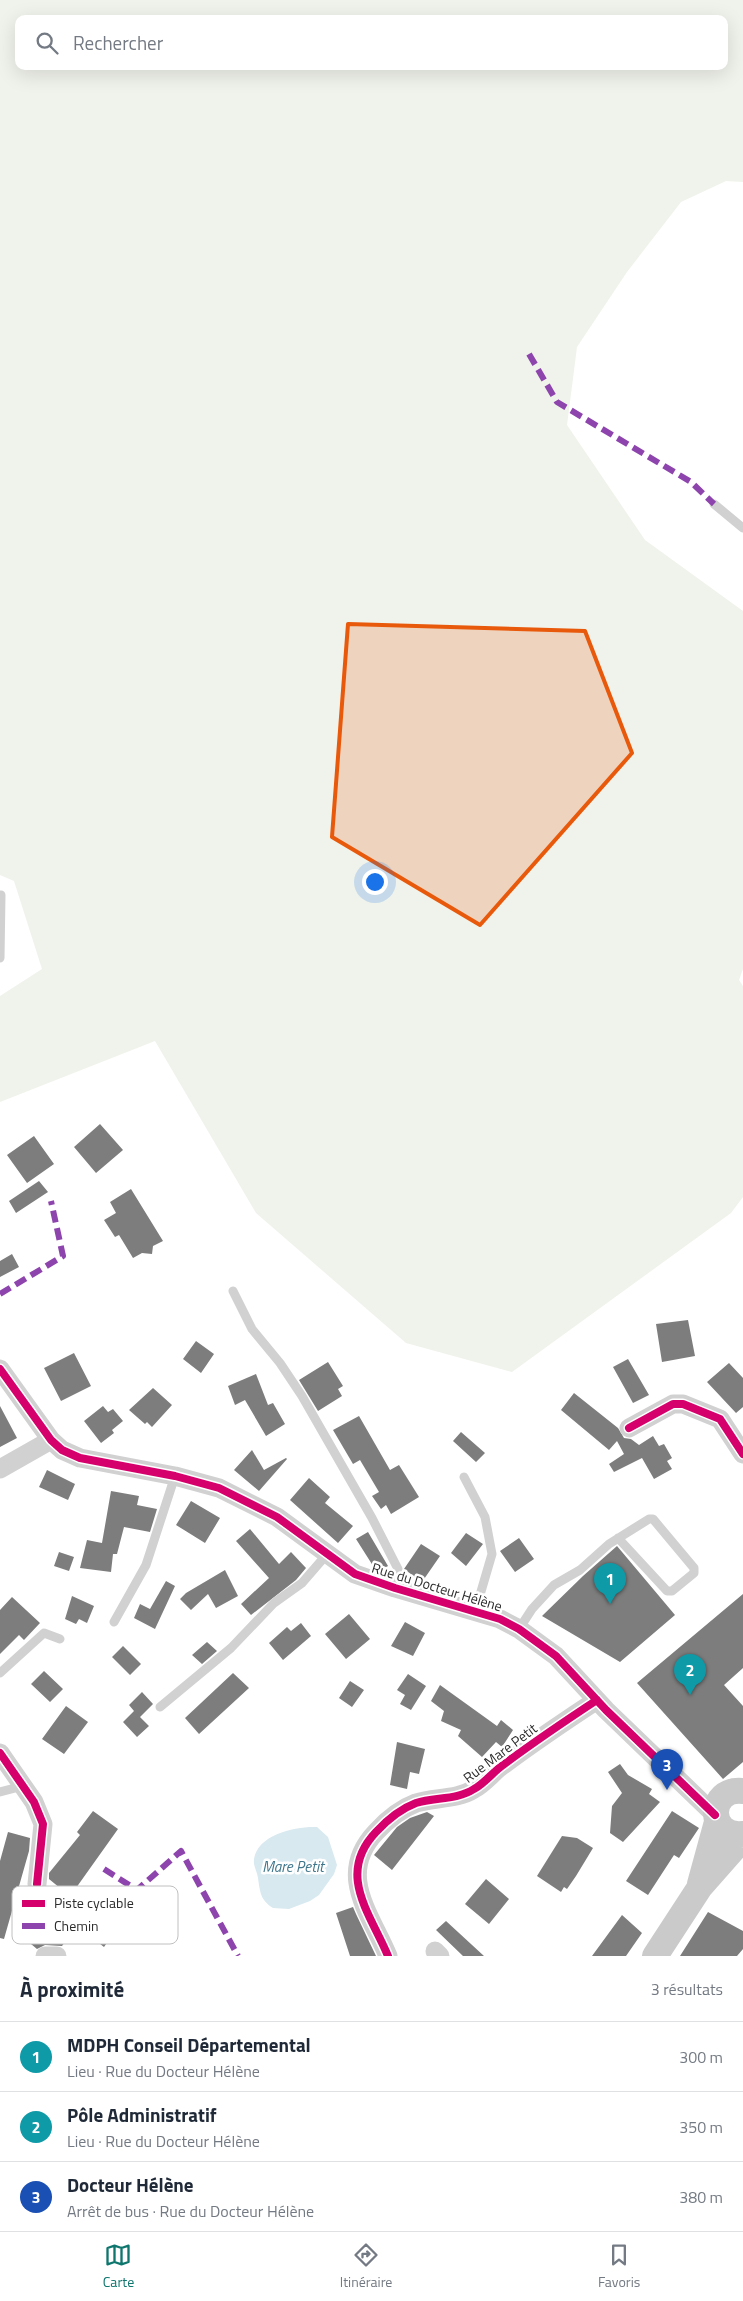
<!DOCTYPE html>
<html lang="fr">
<meta charset="utf-8">
<style>
body{margin:0;font-family:"Titillium Web",sans-serif;background:#f2f2f3;color:#1f2937}
.you{position:absolute;left:374px;top:881px;width:18px;height:18px;margin:-12px;border:4px solid #fff;border-radius:50%;background:#1a73e8;box-shadow:0 0 0 8px #1a73e833}
.badge{display:grid;place-items:center;width:32px;height:32px;border-radius:50%;background:#0f766e;color:#fff;font-size:16px;font-weight:700}
.pin{position:absolute;translate:-50% -41px;filter:drop-shadow(0 1px 2px #0008)}
.pin::after{content:'';position:absolute;top:26px;width:18px;height:15px;background:inherit;clip-path:polygon(0 0,100% 0,50% 100%)}
.list{margin:0;padding:0;list-style:none}
h2{display:flex;justify-content:space-between;align-items:center;height:65px;margin:0;padding:0 20px;font-size:21px}
h2 small{font-size:16px;font-weight:400;color:#747a83}
.list li{display:grid;grid-template-columns:32px 1fr auto;gap:15px;align-items:center;box-sizing:border-box;height:70px;padding:0 20px;border-top:1px solid #e0e1e3}
.list b{display:block;font-size:19px;white-space:nowrap}
.list p{margin:0;font-size:16px;white-space:nowrap;color:#747a83}
.list em{font-size:16px;font-style:normal;color:#747a83}
.icon{flex:none;width:28px;height:28px;fill:none;stroke:currentColor;stroke-width:2;stroke-linecap:round;stroke-linejoin:round}
.map{position:relative;flex:none;width:743px;height:1956px;overflow:hidden}
.search{position:absolute;background:#fff;box-shadow:0 5px 20px #0002;left:15px;right:15px;top:15px;height:55px;display:flex;align-items:center;gap:12px;box-sizing:border-box;padding:0 18px;border-radius:10px;color:#747a83;font-size:19px}
.sheet{height:275px;background:#fff}
nav{display:flex;justify-content:space-around;align-items:center;box-sizing:border-box;height:70px;border-top:1px solid #e0e1e3;background:#fff;font-size:14px;color:#747a83}
nav a{display:grid;justify-items:center;gap:2px}
nav .on{color:#0f766e}
.map>svg:first-child{display:block}
.green{fill:#f0f3eb;fill-rule:evenodd}
.water{fill:#d8e9f0}
.building{fill:#7d7d7d}
.lines{fill:none;stroke-linecap:round;stroke-linejoin:round}
.service{stroke:#d1d1d1;stroke-width:9}
.minor{stroke:#d1d1d1;stroke-width:19}
.secondary{stroke:#cacaca;stroke-width:26}
.quiet{stroke:#8e44ad;stroke-width:6;stroke-dasharray:12 6;stroke-linecap:butt}
.cycleway-casing{stroke:#fff;stroke-width:11}
.cycleway{stroke:#d6006c;stroke-width:8}
.marked{fill:#e8590c;fill-opacity:0.2;stroke:#e8590c;stroke-width:4;stroke-linejoin:round}
.labels{text-anchor:middle;stroke-width:5;stroke-linejoin:round;paint-order:stroke}
.street-label{font-size:14px;fill:#2c2c2c;stroke:#fff}
.water-label{font-size:15px;font-style:italic;fill:#3e758b;stroke:#fff}
.key{fill:#fff;stroke:#c0c0c0;stroke-width:1}
.key-label{font-size:14px;fill:#2c2c2c}
</style>
<div class="map">
<svg width="743" height="1956" viewBox="0 0 743 1956">
<rect width="100%" height="100%" fill="#fff"/>
<path class="green" d="M0 0H743V182L726 181 681 202 627 272 577 347 567 425 645 540 743 611V969L739 980 743 986V1197L731 1213 512 1372 406 1343 256 1213 155 1041 0 1102V996L42 969 14 881 0 875ZM19 19H724V66H19Z"/>
<path class="water" d="M317 1827 328 1837 337 1865 334 1874 319 1895 310 1901 289 1909 273 1908C260 1900 260 1891 258 1878 257 1871 253 1866 254 1859 258 1834 296 1826 317 1827Z"/>
<path class="building" d="M100 1124 123 1150 96 1173 74 1147Z
M34 1136 54 1164 27 1183 7 1155Z
M39 1181 48 1192 16 1213 9 1201Z
M131 1189 163 1241 153 1246 152 1254 142 1253 133 1258 119 1235 115 1237 104 1220 116 1213 110 1202Z
M12 1254 19 1267 0 1277V1261Z
M688 1320 695 1356 662 1362 656 1324Z
M196 1341 214 1354 201 1373 183 1359Z
M74 1353 91 1386 61 1401 44 1368Z
M628 1359 649 1395 633 1403 613 1367Z
M328 1362 343 1386 338 1389 342 1396 318 1411 299 1380Z
M729 1363 743 1378V1407L736 1413 707 1382Z
M256 1374 268 1405 273 1403 285 1424 266 1436 245 1400 235 1405 228 1386Z
M153 1388 172 1405 152 1427 147 1422 145 1424 129 1410Z
M574 1393 618 1428 624 1438 631 1439 639 1445 653 1436 659 1446 664 1444 672 1458 667 1461 672 1469 654 1479 642 1458 614 1472 609 1464 624 1454 617 1441 609 1450 561 1410Z
M0 1406 17 1438 0 1447Z
M103 1406 108 1412 113 1409 123 1421 112 1430 114 1433 101 1443 84 1421Z
M359 1416 390 1470 399 1465 419 1497 391 1514 386 1505 381 1509 372 1496 379 1492 360 1460 353 1464 333 1430Z
M461 1432 485 1453 476 1462 453 1441Z
M252 1450 264 1470 286 1458 287 1459 259 1491 234 1470Z
M47 1470 75 1484 68 1500 39 1487Z
M309 1478 330 1497 325 1503 353 1526 338 1543 290 1500Z
M111 1491 139 1496 137 1505 157 1509 150 1532 124 1527 117 1554H113L111 1572 80 1568 87 1540 102 1543Z
M191 1501 220 1518 205 1543 176 1525Z
M250 1529 279 1564 291 1552 306 1568 296 1580 251 1615 241 1604 269 1578 236 1541Z
M368 1532 388 1566 380 1571 375 1569 356 1539Z
M466 1533 483 1544 466 1566 451 1553Z
M519 1538 534 1559 515 1572 500 1551Z
M421 1544 440 1556 422 1582 404 1569Z
M617 1546 675 1615 620 1662 542 1616 583 1576Z
M59 1552 74 1557 69 1571 54 1566Z
M225 1570 238 1596 216 1608 208 1594 191 1610 180 1599 186 1593Z
M166 1581 175 1586 155 1629 134 1618 140 1604 150 1609Z
M743 1594V1668L724 1685 743 1706V1762L723 1779 637 1683Z
M72 1596 94 1606 87 1623 79 1619 76 1624 65 1619Z
M12 1597 40 1623 24 1640 19 1635 0 1654V1610Z
M349 1614 370 1639 346 1659 325 1634Z
M405 1622 425 1633 413 1656 391 1646Z
M301 1623 311 1636 283 1660 269 1643 287 1627 291 1631Z
M207 1642 217 1651 202 1664 192 1655Z
M123 1646 141 1664 130 1675 112 1657Z
M44 1671 63 1689 50 1702 31 1684Z
M233 1673 249 1688 199 1734 185 1718Z
M408 1674 426 1686 411 1710 400 1704 405 1695 397 1690Z
M350 1681 364 1690 352 1707 339 1698Z
M440 1685 497 1726 501 1720 513 1730 502 1747 496 1742 482 1757 458 1736 461 1730 441 1721 444 1711 431 1701Z
M142 1692 153 1704 140 1717 149 1726 137 1737 123 1722 134 1711 129 1705Z
M66 1706 88 1722 64 1754 42 1739Z
M397 1742 425 1749 419 1774 410 1772 407 1789 390 1785Z
M620 1764 628 1775 652 1789 649 1794 660 1802 623 1842 610 1833 612 1806 622 1793 608 1772Z
M93 1811 118 1829 76 1888 120 1924 104 1947 77 1926 62 1946 45 1945 37 1949 25 1939 39 1922H44L66 1893 49 1879V1873L80 1835 77 1832Z
M672 1811 699 1828 679 1858 674 1855 648 1895 626 1881Z
M427 1812 434 1816 392 1870 374 1855 397 1827 410 1818Z
M8 1832 30 1838 29 1851 4 1939 0 1938V1861Z
M562 1836 577 1838 593 1848 576 1876 567 1889 564 1887 561 1892 537 1876Z
M486 1879 509 1899 489 1924 465 1904Z
M353 1907 356 1914 376 1956H350L336 1913Z
M708 1912 743 1931V1949L737 1956H680Z
M622 1915 642 1933 626 1956H592Z
M446 1921 484 1956H463L436 1930Z"/>
<g class="lines">
<path class="service" d="M714 504 743 528
M0 958 1 895
M233 1291 252 1329 280 1363 302 1396 372 1518 398 1569 395 1588
M464 1477 485 1517 492 1554 475 1612
M114 1622 146 1565 175 1476
M519 1629 532 1609 554 1585 580 1570 609 1544 649 1519H653L694 1568V1573L672 1591H667L618 1538
M0 1673 44 1633 60 1639
M160 1707 231 1648 274 1603 302 1583 328 1553
M0 1792 23 1786"/>
<path class="minor" d="M0 1369 51 1440 62 1450 80 1458 175 1476 219 1488 277 1517 355 1574 395 1588 500 1619 519 1629 556 1656 606 1710 715 1815
M629 1428 673 1404H683L720 1419 743 1454
M0 1469 51 1440
M0 1753 34 1802 43 1824 37 1884
M435 1951 440 1956
M45 1956H57
M388 1956C370 1913 336 1874 376 1832 388 1819 400 1809 416 1803 435 1797 457 1800 474 1789 485 1783 493 1772 503 1765 534 1742 565 1721 597 1700"/>
<path class="secondary" d="M743 1791C707 1787 707 1838 743 1834
M700 1884 717 1822
M655 1956 700 1887 743 1838"/>
<path class="quiet" d="M529 354 557 402 691 482 714 504
M0 1294 63 1256 51 1201
M104 1869 137 1890 181 1851 238 1956"/>
<defs>
<path id="cycleway" d="M0 1369 51 1440 62 1450 80 1458 175 1476 219 1488 277 1517 355 1574 395 1588 500 1619 519 1629 556 1656 606 1710 715 1815
M629 1428 673 1404H683L720 1419 743 1454
M0 1753 34 1802 43 1824 37 1884
M388 1956C370 1913 336 1874 376 1832 388 1819 400 1809 416 1803 435 1797 457 1800 474 1789 485 1783 493 1772 503 1765 534 1742 565 1721 597 1700"/>
</defs>
<use href="#cycleway" class="cycleway-casing"/>
<use href="#cycleway" class="cycleway"/>
</g>
<path class="marked" d="M348 624 585 631 632 753 480 925 332 837Z"/>
<g class="labels">
<g class="street-label">
<text transform="translate(437 1587) rotate(17)" y="5">Rue du Docteur Hélène</text>
<text transform="translate(500 1753) rotate(-37)" y="5">Rue Mare Petit</text>
</g>
<g class="water-label">
<text x="293" y="1872">Mare Petit</text>
</g>
</g>
<rect x="12" y="1886" width="166" height="58" rx="8" class="key"/>
<rect x="22" y="1900" width="23" height="7" fill="#d6006c"/>
<rect x="22" y="1923" width="23" height="6" fill="#8e44ad"/>
<g class="key-label">
<text x="54" y="1908">Piste cyclable</text>
<text x="54" y="1931">Chemin</text>
</g>
</svg>
<div class="you"></div>
<div class="pin badge" style="left:610px;top:1604px;background:#0f9aa8">1</div>
<div class="pin badge" style="left:690px;top:1695px;background:#0f9aa8">2</div>
<div class="pin badge" style="left:667px;top:1790px;background:#1a4fb4">3</div>
<div class="search"><svg class="icon" aria-label="search" viewBox="0 0 24 24"><circle cx="10" cy="10" r="6"/><path d="M15 15l6 6"/></svg>Rechercher</div>
</div>
<section class="sheet">
<h2>À proximité<small>3 résultats</small></h2>
<ul class="list">
<li><span class="badge" style="background:#0f9aa8">1</span><div><b>MDPH Conseil Départemental</b><p>Lieu · Rue du Docteur Hélène</p></div><em>300 m</em></li>
<li><span class="badge" style="background:#0f9aa8">2</span><div><b>Pôle Administratif</b><p>Lieu · Rue du Docteur Hélène</p></div><em>350 m</em></li>
<li><span class="badge" style="background:#1a4fb4">3</span><div><b>Docteur Hélène</b><p>Arrêt de bus · Rue du Docteur Hélène</p></div><em>380 m</em></li>
</ul>
</section>
<nav>
<a class="on"><svg class="icon" aria-label="map" viewBox="0 0 24 24"><path d="M3 6l6-2 6 2 6-2v14l-6 2-6-2-6 2zM9 4v14M15 6v14"/></svg>Carte</a>
<a><svg class="icon" aria-label="directions" viewBox="0 0 24 24"><path d="M12 3l9 9-9 9-9-9zM9 14v-3h6M13 9l2 2-2 2"/></svg>Itinéraire</a>
<a><svg class="icon" aria-label="saved" viewBox="0 0 24 24"><path d="M7 4h10v16l-5-4-5 4z"/></svg>Favoris</a>
</nav>
